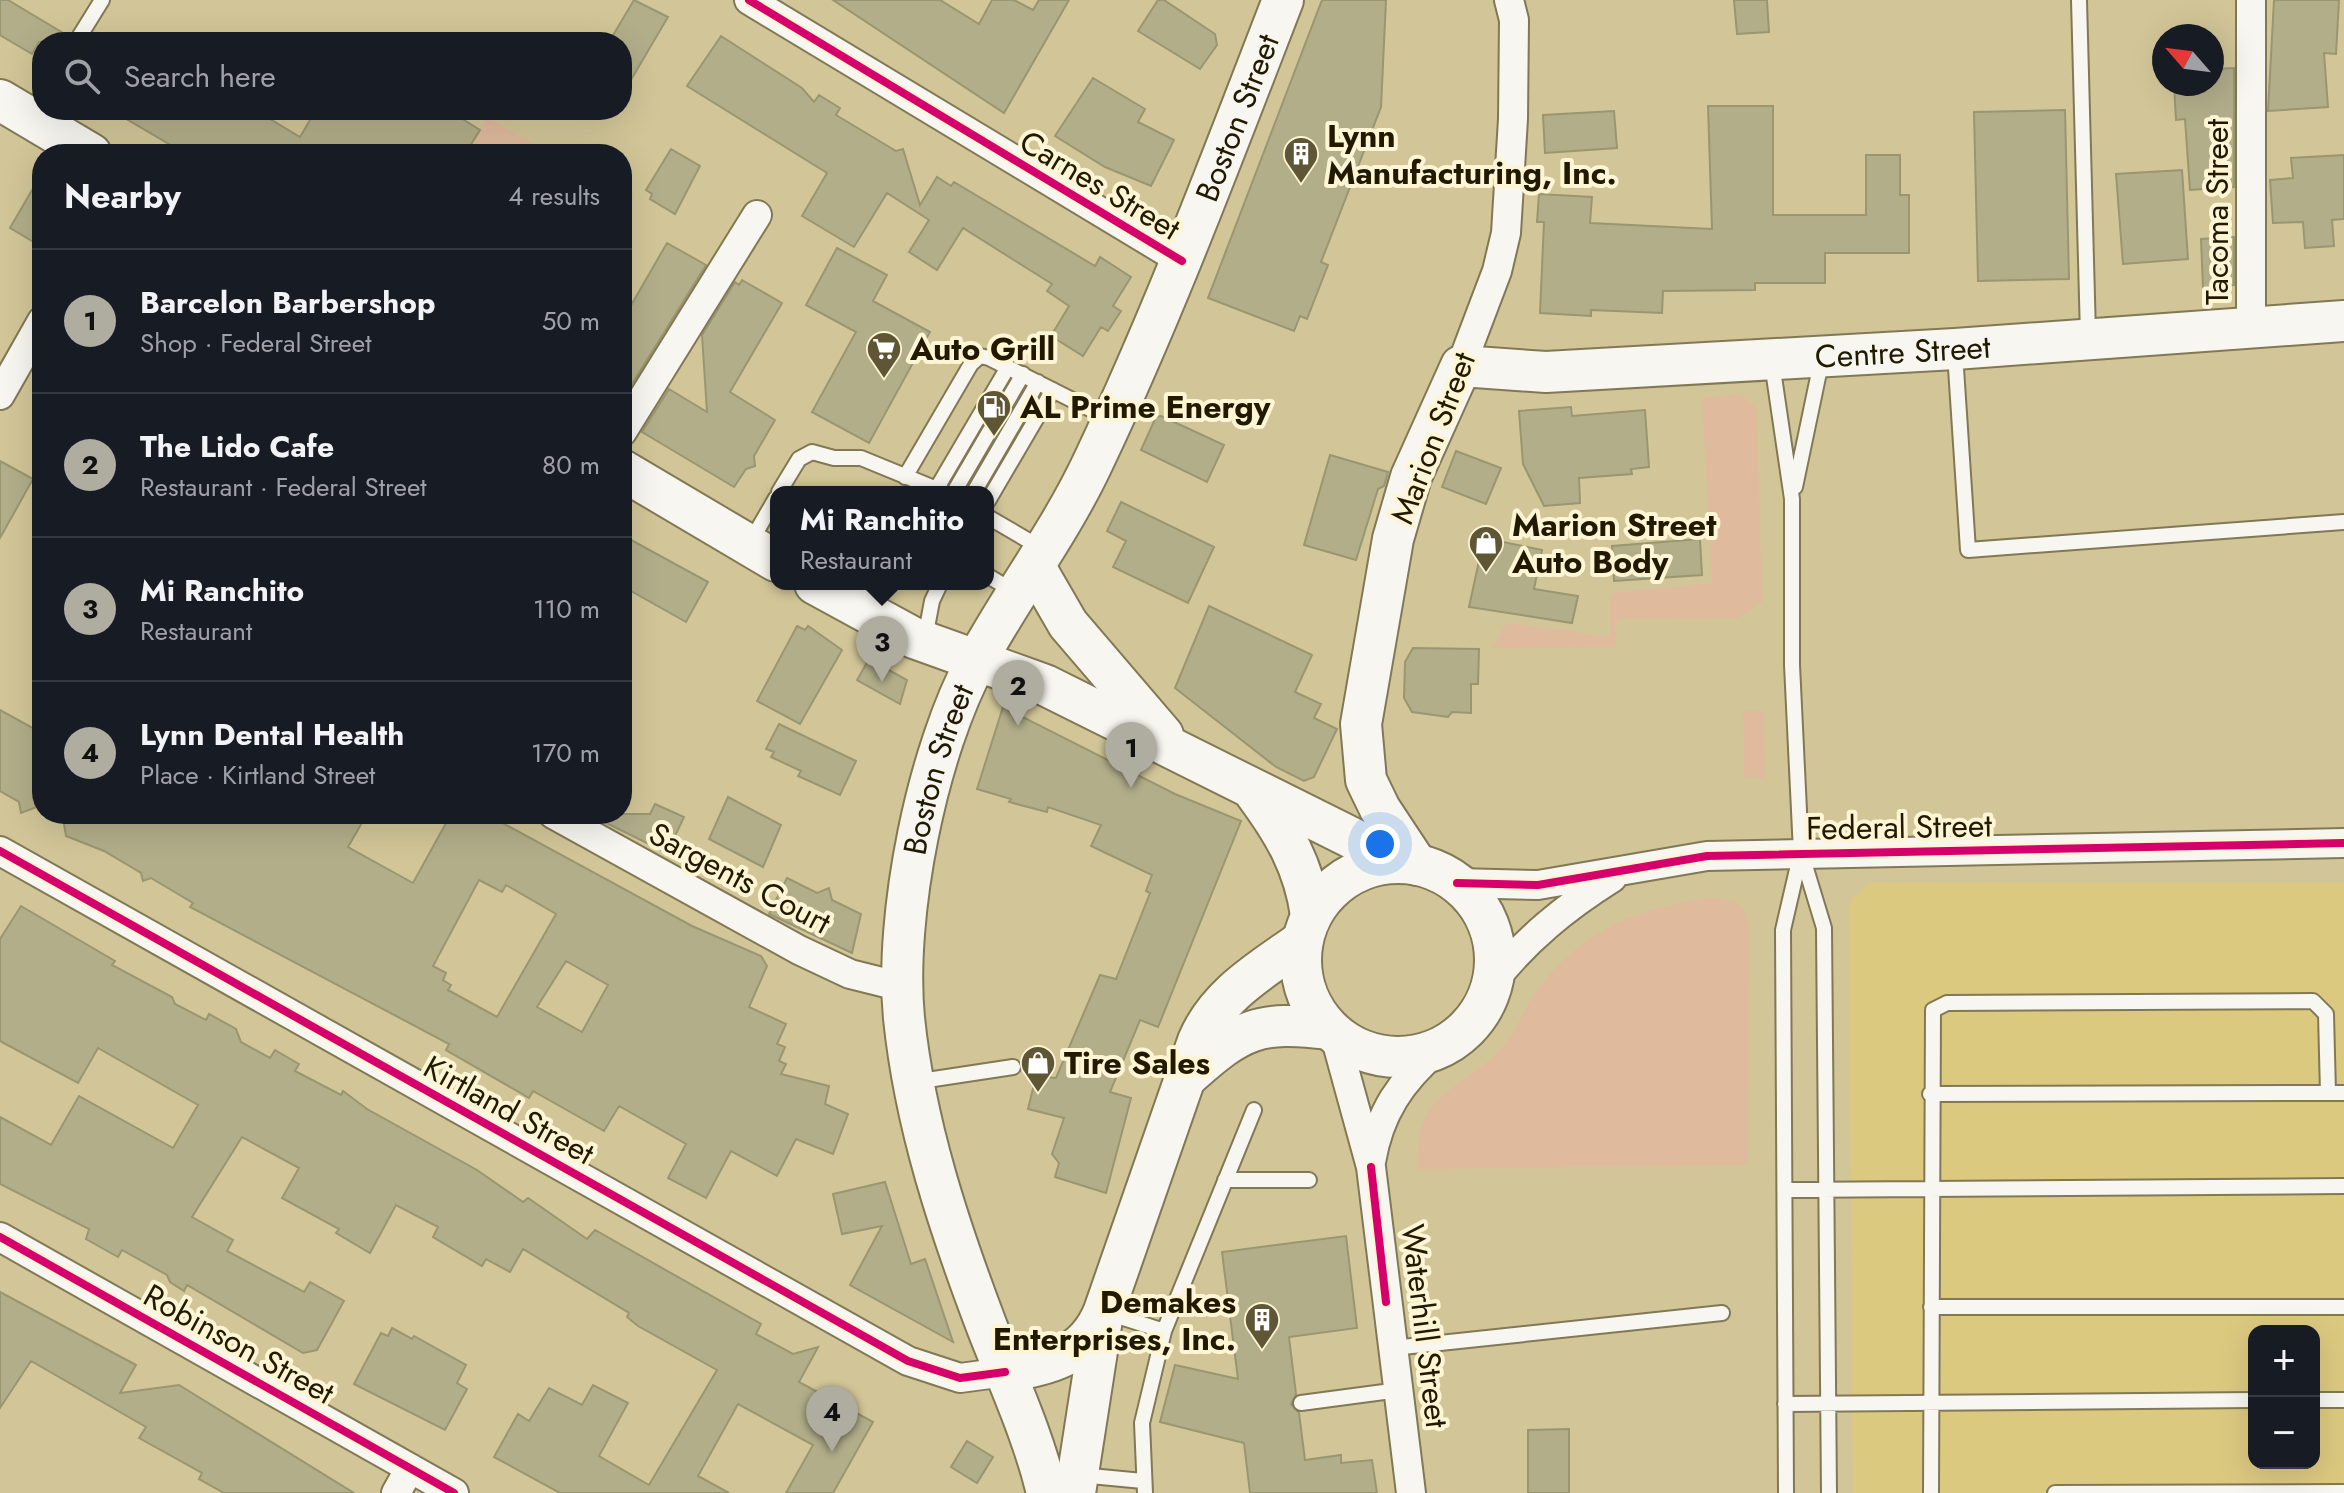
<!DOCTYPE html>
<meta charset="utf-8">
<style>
body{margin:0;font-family:Jost,sans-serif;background:#20242c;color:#f1f3f6}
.controls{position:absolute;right:24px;bottom:24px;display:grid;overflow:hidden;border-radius:16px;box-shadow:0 8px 32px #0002}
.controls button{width:72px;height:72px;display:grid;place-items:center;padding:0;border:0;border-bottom:2px solid #363941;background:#171b24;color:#f1f3f6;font:40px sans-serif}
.compass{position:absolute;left:2152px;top:24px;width:72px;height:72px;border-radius:50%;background:#171b24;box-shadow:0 8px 32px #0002;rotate:298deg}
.you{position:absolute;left:1380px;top:844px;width:28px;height:28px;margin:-20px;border:6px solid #fff;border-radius:50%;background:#1a73e8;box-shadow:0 0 0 12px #1a73e833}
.badge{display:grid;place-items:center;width:52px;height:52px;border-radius:50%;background:#afaca0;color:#111;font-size:26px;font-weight:700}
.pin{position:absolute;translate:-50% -66px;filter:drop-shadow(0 2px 4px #0008)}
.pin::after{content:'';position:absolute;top:42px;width:28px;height:24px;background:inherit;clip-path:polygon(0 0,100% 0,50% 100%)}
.popup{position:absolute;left:770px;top:486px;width:224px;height:104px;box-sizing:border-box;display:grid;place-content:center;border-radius:16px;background:#171b24;filter:drop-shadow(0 2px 6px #0005);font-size:26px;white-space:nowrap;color:#9ea1a6}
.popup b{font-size:30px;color:#f1f3f6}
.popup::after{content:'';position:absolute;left:50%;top:100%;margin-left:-16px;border:16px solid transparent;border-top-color:#171b24}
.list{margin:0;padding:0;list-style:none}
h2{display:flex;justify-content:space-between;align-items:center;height:104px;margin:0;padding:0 32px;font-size:34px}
h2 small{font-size:26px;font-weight:400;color:#9ea1a6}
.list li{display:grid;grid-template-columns:52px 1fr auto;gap:24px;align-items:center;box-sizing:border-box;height:144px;padding:0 32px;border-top:2px solid #363941}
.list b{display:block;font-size:30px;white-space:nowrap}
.list p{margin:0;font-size:26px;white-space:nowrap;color:#9ea1a6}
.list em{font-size:26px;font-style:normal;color:#9ea1a6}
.icon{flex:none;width:44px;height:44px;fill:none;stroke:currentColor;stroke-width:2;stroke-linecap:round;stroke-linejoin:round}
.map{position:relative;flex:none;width:2344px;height:1493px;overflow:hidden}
.search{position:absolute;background:#171b24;box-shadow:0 8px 32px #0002;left:32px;top:32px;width:600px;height:88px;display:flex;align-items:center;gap:20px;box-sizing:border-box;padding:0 28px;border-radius:32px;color:#9ea1a6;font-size:30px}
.panel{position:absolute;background:#171b24;box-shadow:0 8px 32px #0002;left:32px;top:144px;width:600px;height:680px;border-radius:32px}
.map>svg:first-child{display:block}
.built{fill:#dcc980;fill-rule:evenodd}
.green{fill:#e0ba9d}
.building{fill:#b2ae8a;stroke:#999670;stroke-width:2;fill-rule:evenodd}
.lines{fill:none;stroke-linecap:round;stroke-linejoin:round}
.lane-casing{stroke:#817855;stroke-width:18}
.street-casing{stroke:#817855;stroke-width:32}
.secondary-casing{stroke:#817855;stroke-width:44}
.lane{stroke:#f8f6f0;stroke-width:14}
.street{stroke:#f8f6f0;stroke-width:28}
.secondary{stroke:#f8f6f0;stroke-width:40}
.cycleway-casing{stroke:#fef5d5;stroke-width:13}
.cycleway{stroke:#d6006c;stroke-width:8}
.labels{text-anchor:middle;stroke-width:8;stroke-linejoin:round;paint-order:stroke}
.street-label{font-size:32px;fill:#211a01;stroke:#fef5d5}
.poi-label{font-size:32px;font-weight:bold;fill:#211a01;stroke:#fef5d5;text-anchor:start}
</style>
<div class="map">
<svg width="2344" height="1493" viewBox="0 0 2344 1493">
<rect width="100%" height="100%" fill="#d2c698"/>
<path class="built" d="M1870 883H2344V1493H1853L1849 910 1853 898ZM2254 1331H2314V1463H2254Z"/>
<path class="green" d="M487 117 542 149 539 154H465Z
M1740 394 1757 409 1762 602 1738 618 1617 619 1615 647 1493 648 1505 625 1510 623 1610 637V600L1613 593 1712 583 1702 398Z
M1743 711H1764L1765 778 1744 777Z
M1711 898C1735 899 1745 903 1749 927L1748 1165 1417 1169C1415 1087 1460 1095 1503 1046 1518 1029 1524 1007 1538 989 1581 930 1641 907 1711 898Z"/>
<path class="building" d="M0 0H8L68 36 66 42H39L32 54 0 35Z
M634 0 668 17 622 95V42H609Z
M833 0H940L979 24 992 0H1014L1033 10 1039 0H1069L1004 113Z
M1158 0H1164L1215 34 1217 45 1200 69 1138 31Z
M1322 0H1386L1381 107 1321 262 1328 265 1307 319 1300 316 1294 331 1208 298Z
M1734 0H1767L1769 32 1737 34Z
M2274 0H2339L2336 54 2324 53 2328 107 2268 111Z
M721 36 802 88 814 102 819 95 840 108 836 115 896 151 903 149 920 205 937 177 951 186 954 182 1095 266 1100 257 1131 277 1113 306 1121 311 1108 331 1101 327 1083 356 1051 336 1069 306 1047 291 1052 284 963 228 937 270 909 252 929 220 887 193 854 247 802 216 827 173 687 86Z
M2234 68V187L2190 190 2185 119 2176 120 2174 84H2212V69Z
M1093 78 1145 109 1138 122 1174 140 1151 186 1105 167 1055 136Z
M1708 106H1773V215H1866V155H1900V195H1909V253H1825V283H1755V290L1663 291 1662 313 1591 310V316L1540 313 1544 222H1537L1539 194 1592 197 1590 223 1712 229Z
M111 110H255L300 137 316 110H448L480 130 465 154H186Z
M2065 110 2069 279 1978 281 1974 112Z
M1614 111 1617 148 1545 153 1543 115Z
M671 149 700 166 675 214 650 199 652 194 646 190Z
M2344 155V219L2332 220 2334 246 2305 248 2303 222 2273 223 2270 180 2293 178 2291 158Z
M2182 170 2188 259 2123 264 2116 174Z
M42 173V247L10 228Z
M2234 237V285L2203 288 2201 239Z
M667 243 706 265 622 400V321Z
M837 248 887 275 873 301 930 332 869 443 812 412 856 332 806 305Z
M742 280 782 303 730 392 775 420 754 456 755 466 746 469 734 487 642 432 669 389 707 412 702 335 735 282 739 285Z
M1571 407 1572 416 1645 410 1649 467 1631 469 1632 474 1579 478 1580 503 1544 506 1523 464 1519 411Z
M1161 416 1224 445 1207 482 1141 450 1156 417Z
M1456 451 1501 468 1486 504 1442 487Z
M1330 455 1388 472 1384 486 1378 489 1356 560 1304 545Z
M0 461 33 479 0 538Z
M1121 502 1214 547 1188 603 1113 567 1126 541 1107 531Z
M622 535 708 582 686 622 622 586Z
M1484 538 1542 550 1534 589 1578 596 1572 623 1469 607Z
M1700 539 1702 575 1614 581 1612 546Z
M1209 606 1312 655 1295 692 1321 704 1314 718 1337 729 1314 777 1304 781 1276 767 1175 688Z
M797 626 805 630 808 626 842 650 800 724 757 701Z
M1413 648 1479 649 1478 684H1471V713L1452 712 1448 717 1412 712 1404 698 1405 662Z
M869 659 907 680 900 704 857 680Z
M1003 707 1175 794 1241 821 1158 1027 1140 1020 1110 1092 1131 1098 1106 1193 1055 1177 1059 1163 1052 1154 1064 1118 1028 1109 1036 1076 1056 1078 1100 975 1116 979 1150 893 1146 891 1152 875 1091 846 1101 825 1048 807 1047 812 1009 802 1011 799 977 789Z
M0 710 42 733V805L21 813 19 802 0 791Z
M779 724 856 761 840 795 798 776 801 771 771 757 774 752 766 749Z
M728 797 781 825 763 867 709 839Z
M655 804 684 817 667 853 588 814H650Z
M70 814H367L348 847 413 883 451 814H486L692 926 761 956 767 966 749 1007 786 1024 777 1044 785 1047 779 1061 786 1064 781 1074 829 1086 825 1104 848 1114 833 1154 796 1139 777 1176 731 1151 706 1198 668 1178 686 1144 619 1106 604 1131 533 1091 529 1098 446 1050 449 1044 190 907 193 903 151 878 143 881 141 873 104 851 66 836 64 824ZM479 880 502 892 506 885 556 914 497 1017 448 990 451 985 443 980 446 973 433 966ZM566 961 608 985 582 1032 537 1007Z
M787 878 817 893 829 888 832 900 861 914 852 953 769 914Z
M21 906 115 961 112 965 172 997 175 1004 206 1020 209 1014 236 1029 241 1042 270 1058 275 1050 299 1064 295 1071 341 1095 343 1091 367 1109 477 1170 523 1202 528 1198 587 1239 595 1230 761 1324 756 1334 793 1354 818 1347 799 1382 873 1422 833 1493H786L813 1445 738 1404 698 1476 729 1493H560L494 1457 518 1414 529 1421 549 1388 582 1405 593 1385 628 1403 599 1456 649 1485 717 1370 638 1326 627 1317 629 1313 523 1249 510 1272 486 1259 482 1266 433 1237 438 1227 396 1205 370 1253 336 1233 339 1229 282 1198 299 1168 242 1137 192 1217 233 1240 227 1251 304 1292 310 1282 344 1301 317 1350 303 1353 187 1285 184 1291 170 1282 167 1275 122 1250 118 1257 86 1239 89 1229 0 1184V1117L51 1145 79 1096 173 1148 198 1105 98 1048 78 1083 0 1041V939Z
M885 1182 911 1264 925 1259 953 1342 850 1285 882 1226 842 1234 833 1194Z
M1346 1236 1357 1328 1289 1337 1296 1394 1291 1404 1299 1413 1305 1460 1341 1455V1463L1372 1460 1377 1493H1250L1244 1443 1160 1422 1175 1365 1238 1379 1222 1252Z
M0 1292 136 1365 120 1393 179 1385 354 1493H224L199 1479 202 1473 139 1438 146 1427 31 1361 0 1408Z
M392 1328 412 1339 414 1336 466 1365 457 1383 467 1389 445 1430 354 1384 381 1333 388 1336Z
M1569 1429V1493H1528V1430Z
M967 1441 993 1457 977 1483 951 1467Z"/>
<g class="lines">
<defs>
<path id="lane" d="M2079 0 2088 335
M76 42 102 0
M1955 353 1968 550 2344 522
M1772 363 1792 499V665L1801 852 1824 928 1829 1493
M905 477 971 364 980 356 989 358 1110 419
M1795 487 1822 358
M937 488 1008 367
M779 492 799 459 812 452 834 458H861L944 492
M954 492 1023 374
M974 492 1038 382
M988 501 1053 390
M988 517 1043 549
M751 541 776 498
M988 576 1015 592
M925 638 932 601 940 584
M914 1082 1013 1067
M1930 1094 2328 1093
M1225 1180H1309
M1785 1190 2344 1186
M1931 1307H2344
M1108 1313 1164 1331 1142 1423 1145 1493
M1164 1331 1254 1110
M1393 1348 1722 1313
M2314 1400H2344
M1301 1403 1399 1390
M1785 1404 2254 1400
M1080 1475 1143 1481
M1786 1493 1783 930 1801 852
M1931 1493 1933 1010 1947 1003 2313 1001 2326 1014 2328 1093H2344
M2055 1493 2344 1492"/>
<path id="street" d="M749 0 1182 261
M2251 0V327
M1461 366 1497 271 1506 233 1513 119 1514 20 1509 0
M0 395 42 321
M622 432 757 215
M553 814 799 950 850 974 902 987
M0 851 908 1361 960 1378 1005 1372
M1457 883 1538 885 1707 856 2344 843
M1492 983C1526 939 1566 907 1612 878
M1335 1036 1371 1167 1411 1493
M1371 1162C1379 1113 1401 1081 1438 1049
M0 1237 454 1493
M396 1493 410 1468"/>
<g id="secondary">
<path d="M0 100 91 154"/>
<path d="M622 470 776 561"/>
<path d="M1035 567 1068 624 1163 735"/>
<path d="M815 584 914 638 1045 685 1402 863"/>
<path d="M1255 793C1284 832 1304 866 1311 915"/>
<circle cx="1398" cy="960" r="97"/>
<path id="s1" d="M1417 865 1380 809 1366 780 1361 724 1393 539 1411 477 1461 366 1546 372 1955 349 2344 321"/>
<path d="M1189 1075C1240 1029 1259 1020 1329 1029"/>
<path d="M1005 1372C1049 1364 1086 1357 1104 1311L1198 1041C1218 994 1263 969 1302 941"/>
<path id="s2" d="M1047 1493C1034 1437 1008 1381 987 1327 949 1227 915 1125 904 1018 894 916 927 751 977 660 1014 592 1061 531 1094 460 1165 310 1223 155 1283 0"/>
<path d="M1075 1493 1102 1319"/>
</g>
</defs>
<use href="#lane" class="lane-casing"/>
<use href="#street" class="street-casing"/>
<use href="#secondary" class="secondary-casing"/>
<use href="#lane" class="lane"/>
<use href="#street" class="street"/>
<use href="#secondary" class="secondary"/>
<defs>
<path id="cycleway" d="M749 0 1182 261
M0 851 908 1361 960 1378 1005 1372
M1457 883 1538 885 1707 856 2344 843
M1371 1167 1386 1302
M0 1237 454 1493"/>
</defs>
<use href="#cycleway" class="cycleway-casing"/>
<use href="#cycleway" class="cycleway"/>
</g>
<defs>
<symbol id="building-pin" viewBox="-11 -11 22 30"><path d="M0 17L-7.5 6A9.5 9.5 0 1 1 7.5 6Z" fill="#5f5636" stroke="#fef5d5"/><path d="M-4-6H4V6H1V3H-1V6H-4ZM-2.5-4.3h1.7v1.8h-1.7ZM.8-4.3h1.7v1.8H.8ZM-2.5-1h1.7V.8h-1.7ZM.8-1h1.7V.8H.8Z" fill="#fff"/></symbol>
<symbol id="supermarket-pin" viewBox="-11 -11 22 30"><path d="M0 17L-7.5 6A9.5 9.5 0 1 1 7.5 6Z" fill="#5f5636" stroke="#fef5d5"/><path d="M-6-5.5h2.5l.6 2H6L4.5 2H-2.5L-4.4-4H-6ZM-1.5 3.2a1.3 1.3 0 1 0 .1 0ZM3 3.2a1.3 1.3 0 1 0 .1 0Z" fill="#fff"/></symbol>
<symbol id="fuel-pin" viewBox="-11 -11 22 30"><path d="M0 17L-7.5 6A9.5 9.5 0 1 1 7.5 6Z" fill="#5f5636" stroke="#fef5d5"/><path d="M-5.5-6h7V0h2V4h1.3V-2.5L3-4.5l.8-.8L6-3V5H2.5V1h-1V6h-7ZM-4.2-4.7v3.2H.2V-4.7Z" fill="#fff"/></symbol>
<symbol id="shop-pin" viewBox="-11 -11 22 30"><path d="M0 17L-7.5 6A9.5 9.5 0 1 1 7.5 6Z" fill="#5f5636" stroke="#fef5d5"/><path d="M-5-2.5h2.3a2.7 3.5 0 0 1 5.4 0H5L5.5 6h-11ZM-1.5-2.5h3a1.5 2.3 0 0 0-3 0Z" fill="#fff"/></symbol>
</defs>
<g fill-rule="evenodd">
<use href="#building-pin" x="1281" y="134" width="40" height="54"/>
<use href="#supermarket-pin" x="864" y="329" width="40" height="54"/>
<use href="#fuel-pin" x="974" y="387" width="40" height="54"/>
<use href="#shop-pin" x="1466" y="523" width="40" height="54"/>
<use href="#shop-pin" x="1018" y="1043" width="40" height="54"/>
<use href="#building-pin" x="1242" y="1300" width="40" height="54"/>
</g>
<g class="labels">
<g class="street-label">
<text dy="11" stroke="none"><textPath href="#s2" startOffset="1470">Boston Street</textPath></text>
<text transform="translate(1100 185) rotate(31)" y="11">Carnes Street</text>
<text transform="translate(2217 212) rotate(-90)" y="11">Tacoma Street</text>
<text dy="11" stroke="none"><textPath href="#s1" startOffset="972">Centre Street</textPath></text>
<text transform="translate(1433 438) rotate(-69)" y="11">Marion Street</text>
<text dy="11" stroke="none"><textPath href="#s2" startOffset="750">Boston Street</textPath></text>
<text transform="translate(1899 827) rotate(-1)" y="11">Federal Street</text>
<text transform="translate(740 878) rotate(28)" y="11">Sargents Court</text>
<text transform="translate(509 1110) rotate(29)" y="11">Kirtland Street</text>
<text transform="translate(1425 1326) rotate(83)" y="11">Waterhill Street</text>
<text transform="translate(239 1344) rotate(29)" y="11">Robinson Street</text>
</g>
<g class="poi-label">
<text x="1327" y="147">Lynn<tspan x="1327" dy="37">Manufacturing, Inc.</tspan></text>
<text x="910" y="360">Auto Grill</text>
<text x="1020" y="418">AL Prime Energy</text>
<text x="1512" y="536">Marion Street<tspan x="1512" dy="37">Auto Body</tspan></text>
<text x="1064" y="1074">Tire Sales</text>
<text x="1236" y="1313" text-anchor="end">Demakes<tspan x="1236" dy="37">Enterprises, Inc.</tspan></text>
</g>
</g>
</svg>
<div class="controls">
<button>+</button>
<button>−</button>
</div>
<svg class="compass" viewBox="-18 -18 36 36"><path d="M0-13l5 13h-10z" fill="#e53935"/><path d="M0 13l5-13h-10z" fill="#9ea1a6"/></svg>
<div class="you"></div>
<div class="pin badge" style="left:1131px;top:788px">1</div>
<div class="pin badge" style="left:1018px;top:726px">2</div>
<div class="pin badge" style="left:882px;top:682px">3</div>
<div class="popup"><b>Mi Ranchito</b>Restaurant</div>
<div class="pin badge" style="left:832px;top:1452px">4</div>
<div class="search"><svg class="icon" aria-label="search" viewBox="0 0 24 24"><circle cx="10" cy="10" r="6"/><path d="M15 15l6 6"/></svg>Search here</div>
<section class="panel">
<h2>Nearby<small>4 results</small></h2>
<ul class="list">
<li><span class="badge">1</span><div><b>Barcelon Barbershop</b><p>Shop · Federal Street</p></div><em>50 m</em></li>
<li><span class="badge">2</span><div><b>The Lido Cafe</b><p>Restaurant · Federal Street</p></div><em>80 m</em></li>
<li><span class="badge">3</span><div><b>Mi Ranchito</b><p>Restaurant</p></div><em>110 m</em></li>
<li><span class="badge">4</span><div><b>Lynn Dental Health</b><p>Place · Kirtland Street</p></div><em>170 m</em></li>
</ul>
</section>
</div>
